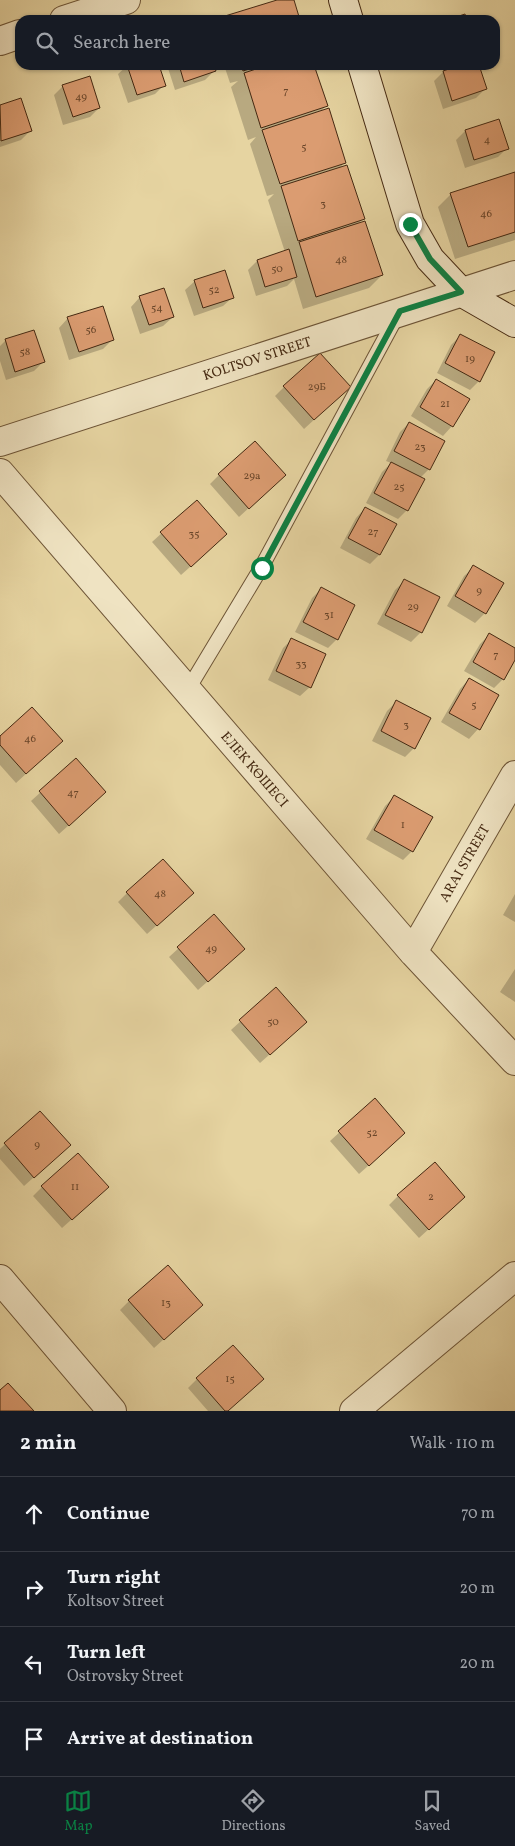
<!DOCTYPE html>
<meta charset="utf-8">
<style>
body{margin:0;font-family:Vollkorn,serif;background:#242831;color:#f1f3f6}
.stop{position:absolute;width:15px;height:15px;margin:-11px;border:4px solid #0b8043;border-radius:50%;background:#fff}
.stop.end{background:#0b8043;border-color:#fff;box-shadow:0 1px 5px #0008}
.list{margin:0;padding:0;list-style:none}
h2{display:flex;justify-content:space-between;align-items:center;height:65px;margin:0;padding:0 20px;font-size:21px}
h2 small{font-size:16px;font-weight:400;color:#9ea1a6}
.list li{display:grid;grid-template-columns:32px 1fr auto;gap:15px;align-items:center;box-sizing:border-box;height:75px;padding:0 20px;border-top:1px solid #363941}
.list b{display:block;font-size:19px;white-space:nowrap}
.list p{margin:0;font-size:16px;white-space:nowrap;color:#9ea1a6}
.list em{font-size:16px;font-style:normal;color:#9ea1a6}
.icon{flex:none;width:28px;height:28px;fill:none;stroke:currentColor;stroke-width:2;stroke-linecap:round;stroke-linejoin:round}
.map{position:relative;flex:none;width:515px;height:1411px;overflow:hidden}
.search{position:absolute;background:#171b24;box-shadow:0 1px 4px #0004;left:15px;right:15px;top:15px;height:55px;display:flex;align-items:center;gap:12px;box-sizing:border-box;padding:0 18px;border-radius:15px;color:#9ea1a6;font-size:19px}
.sheet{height:365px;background:#171b24}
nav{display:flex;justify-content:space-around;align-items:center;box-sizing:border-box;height:70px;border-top:1px solid #363941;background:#171b24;font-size:14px;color:#9ea1a6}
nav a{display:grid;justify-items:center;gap:2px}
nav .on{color:#0b8043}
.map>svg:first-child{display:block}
.shadow{fill:#0003}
.building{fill:#db9c71;stroke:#452912}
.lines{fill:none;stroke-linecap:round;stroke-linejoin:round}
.lane-casing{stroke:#6d5436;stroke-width:16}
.street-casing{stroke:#6d5436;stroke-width:30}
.secondary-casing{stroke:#452912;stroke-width:30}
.lane{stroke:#efe3c2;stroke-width:14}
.street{stroke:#efe3c2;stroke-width:28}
.secondary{stroke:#efe3c2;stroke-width:28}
.route{stroke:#0b8043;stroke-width:6}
.labels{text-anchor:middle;stroke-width:5;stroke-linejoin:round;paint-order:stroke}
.number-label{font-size:11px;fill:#6a462a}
.street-label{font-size:14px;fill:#452912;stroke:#efe3c2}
</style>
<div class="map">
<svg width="515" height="1411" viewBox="0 0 515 1411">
<rect width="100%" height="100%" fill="#e6d4a1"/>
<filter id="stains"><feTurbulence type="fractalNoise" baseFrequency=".004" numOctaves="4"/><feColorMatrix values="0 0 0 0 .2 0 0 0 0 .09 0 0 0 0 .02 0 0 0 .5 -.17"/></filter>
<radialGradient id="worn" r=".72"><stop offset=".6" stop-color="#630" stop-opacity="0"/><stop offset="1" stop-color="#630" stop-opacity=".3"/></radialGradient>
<path class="shadow" d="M128 65H158L164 85 155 94 128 103 118 74Z
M167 65H212L214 71 205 80 175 90Z
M224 65H313L326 106 320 112 345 162 339 169 363 219 358 224 382 275 369 288 303 309 294 279 287 286 256 296 248 270 257 261 285 252 268 200 274 194 267 196 250 144 256 137 248 140 231 87 238 81 230 83Z
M465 65H477L485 89 476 98 443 109 434 81 443 72Z
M63 86 99 108 90 117 63 125 54 95Z
M20 100 30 131 21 140 0 147V106Z
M498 120 507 148 498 157 465 168 456 140 465 131Z
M515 173V240L455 259 438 207 451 194Z
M195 281 233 297 223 306 194 316 185 290Z
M140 297 173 317 163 326 140 334 131 307Z
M68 318 112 340 103 349 69 360 59 328Z
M460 336 479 381 470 390 437 373 451 345Z
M6 340 43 362 34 371 6 380 0 361V346Z
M436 380 452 426 443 436 411 416 427 389Z
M284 387 340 396 304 429 275 396Z
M409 423 429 469 420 478 407 510 398 519 366 503 382 472 391 463 386 461 400 432Z
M219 475 275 484 239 517 210 484Z
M197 501 217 543 181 575 152 542Z
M365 508 396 524 379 555 370 564 340 548 356 518Z
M474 567 502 584 485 613 475 623 447 606 464 576Z
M404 581 438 598 420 633 411 642 377 624 395 590Z
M321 589 337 639 328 648 295 632 312 598Z
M489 635 515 649V657L503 679 494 688 464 671 480 644Z
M292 639 310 687 300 696 268 680 283 648Z
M469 679 498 696 478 729 469 739 441 722 460 689Z
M396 702 414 748 405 757 372 741 387 711Z
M0 737 52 750 16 783 0 765Z
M76 760 96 801 59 834 31 801Z
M394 797 412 851 403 860 366 839 385 806Z
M127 893 183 902 147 934 118 902Z
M515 894V922L503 915Z
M214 916 234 958 198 990 169 957Z
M515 969V1002L500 992Z
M276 989 296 1031 260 1063 231 1030Z
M375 1100 395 1142 359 1174 330 1141Z
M40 1112 60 1154 24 1186 0 1159V1149Z
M42 1187 98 1196 62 1228 33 1196Z
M398 1196 454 1206 419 1238 389 1205Z
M129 1301 192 1314 154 1348 120 1310Z
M197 1379 227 1411H208L188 1388Z"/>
<path class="building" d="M277 0H294L300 20H227L225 16Z
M465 14 467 20H447Z
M127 65H159L166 86 137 95Z
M179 65H214L216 71 184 82Z
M241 65H262L243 71Z
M268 65H314L328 106 261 128 244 73Z
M461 65H479L487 89 452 101 443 71Z
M90 76 100 108 73 117 62 85Z
M21 98 32 131 1 141 0 105Z
M329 108 346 163 280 184 262 130Z
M499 119 509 149 474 160 465 130Z
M347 165 365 219 298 241 281 186Z
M515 172V232L468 247 450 193Z
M365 221 383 275 316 297 299 242Z
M289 249 297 277 265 287 257 260Z
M225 270 234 298 203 308 194 280Z
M164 288 174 317 149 325 139 296Z
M103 306 114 340 79 352 67 317Z
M34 330 45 362 15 372 5 339Z
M460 334 495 352 480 382 445 363Z
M320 353 351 387 314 420 283 386Z
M436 379 470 399 453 427 420 407Z
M409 422 445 441 430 470 394 451Z
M255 441 286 475 249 509 218 474Z
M391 462 425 479 408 511 374 493Z
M197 500 227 534 191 567 160 532Z
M365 507 397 524 380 555 348 538Z
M473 565 504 583 486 614 455 596Z
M404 579 440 597 422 633 385 615Z
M321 587 355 605 338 640 303 622Z
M489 633 515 648V660L504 680 473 662Z
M291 638 326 654 311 688 276 671Z
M469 678 499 695 480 730 449 713Z
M396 700 431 718 415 749 381 731Z
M32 707 63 741 26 774 0 745V736Z
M76 758 106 792 69 826 39 791Z
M394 795 433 817 413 852 374 830Z
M163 859 194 893 157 926 126 892Z
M214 914 245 949 208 982 177 947Z
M276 987 307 1022 270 1055 239 1020Z
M375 1098 405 1133 369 1166 338 1131Z
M40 1111 71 1145 34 1178 4 1143Z
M78 1153 109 1187 72 1220 41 1186Z
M435 1162 465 1197 429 1230 397 1195Z
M168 1265 203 1305 164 1340 128 1300Z
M233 1345 264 1379 228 1411H225L196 1378Z
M8 1383 34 1411H0V1390Z"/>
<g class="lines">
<defs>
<path id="lane" d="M187 691 261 568 398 314"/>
<path id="street" d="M64 20 126 0
M0 41 20 34
M0 442 515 275
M0 473 413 952 515 1061
M413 952 515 775
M0 1279 112 1411
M354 1411 515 1276"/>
<path id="secondary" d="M343 0 349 20
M362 65 410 224 430 259 461 292 515 323"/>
</defs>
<use href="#lane" class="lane-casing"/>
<use href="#street" class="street-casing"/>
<use href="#secondary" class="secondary-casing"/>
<use href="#lane" class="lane"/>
<use href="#street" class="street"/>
<use href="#secondary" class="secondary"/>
</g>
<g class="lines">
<path class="route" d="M262 568 400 311 461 292 430 259 410 224"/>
</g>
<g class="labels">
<g class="number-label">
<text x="286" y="94">7</text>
<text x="81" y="100">49</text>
<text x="487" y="143">4</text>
<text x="304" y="150">5</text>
<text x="323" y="207">3</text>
<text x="486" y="217">46</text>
<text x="341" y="263">48</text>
<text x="277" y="272">50</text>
<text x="214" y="293">52</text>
<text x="157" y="311">54</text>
<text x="91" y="333">56</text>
<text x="25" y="355">58</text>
<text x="470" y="362">19</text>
<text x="317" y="390">29Б</text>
<text x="445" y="407">21</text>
<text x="420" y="450">23</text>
<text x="252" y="479">29а</text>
<text x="399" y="490">25</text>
<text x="373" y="535">27</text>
<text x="194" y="537">35</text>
<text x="479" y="594">9</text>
<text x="413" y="610">29</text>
<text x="329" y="618">31</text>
<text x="496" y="658">7</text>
<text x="301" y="667">33</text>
<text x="474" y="708">5</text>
<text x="406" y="728">3</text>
<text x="30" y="742">46</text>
<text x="73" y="796">47</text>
<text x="403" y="828">1</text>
<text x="160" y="897">48</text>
<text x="211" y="952">49</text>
<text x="273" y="1025">50</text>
<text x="372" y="1136">52</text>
<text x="37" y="1148">9</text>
<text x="75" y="1190">11</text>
<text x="431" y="1200">2</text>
<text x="166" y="1306">13</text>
<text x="230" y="1382">15</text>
</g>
<g class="street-label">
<text transform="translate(257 358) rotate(-18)" y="5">KOLTSOV STREET</text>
<text transform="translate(255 769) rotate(49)" y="5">ЕЛЕК КӨШЕСІ</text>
<text transform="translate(464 863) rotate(-60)" y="5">ARAI STREET</text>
</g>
</g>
<rect width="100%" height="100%" filter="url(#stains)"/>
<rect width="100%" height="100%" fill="url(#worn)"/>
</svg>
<div class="stop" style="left:262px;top:568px"></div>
<div class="stop end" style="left:410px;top:224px"></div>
<div class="search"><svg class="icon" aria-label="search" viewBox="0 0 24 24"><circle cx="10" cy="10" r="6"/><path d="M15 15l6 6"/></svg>Search here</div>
</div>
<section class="sheet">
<h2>2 min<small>Walk · 110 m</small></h2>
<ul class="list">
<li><svg class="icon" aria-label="ahead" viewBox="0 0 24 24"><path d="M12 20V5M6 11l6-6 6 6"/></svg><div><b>Continue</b></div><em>70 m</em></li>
<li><svg class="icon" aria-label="right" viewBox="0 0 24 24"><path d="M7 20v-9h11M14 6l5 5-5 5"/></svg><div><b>Turn right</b><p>Koltsov Street</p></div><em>20 m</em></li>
<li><svg class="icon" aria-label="left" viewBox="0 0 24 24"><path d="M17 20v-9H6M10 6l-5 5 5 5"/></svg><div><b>Turn left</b><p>Ostrovsky Street</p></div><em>20 m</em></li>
<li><svg class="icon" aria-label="arrive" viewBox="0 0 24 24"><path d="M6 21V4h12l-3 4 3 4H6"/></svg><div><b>Arrive at destination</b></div></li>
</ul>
</section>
<nav>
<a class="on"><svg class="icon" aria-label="map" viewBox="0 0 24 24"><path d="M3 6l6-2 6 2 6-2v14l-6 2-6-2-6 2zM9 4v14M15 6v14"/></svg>Map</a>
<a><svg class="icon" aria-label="directions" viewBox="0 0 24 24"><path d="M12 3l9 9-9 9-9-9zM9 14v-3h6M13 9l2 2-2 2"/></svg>Directions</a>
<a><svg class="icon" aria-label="saved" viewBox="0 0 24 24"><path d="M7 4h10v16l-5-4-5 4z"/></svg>Saved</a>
</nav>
